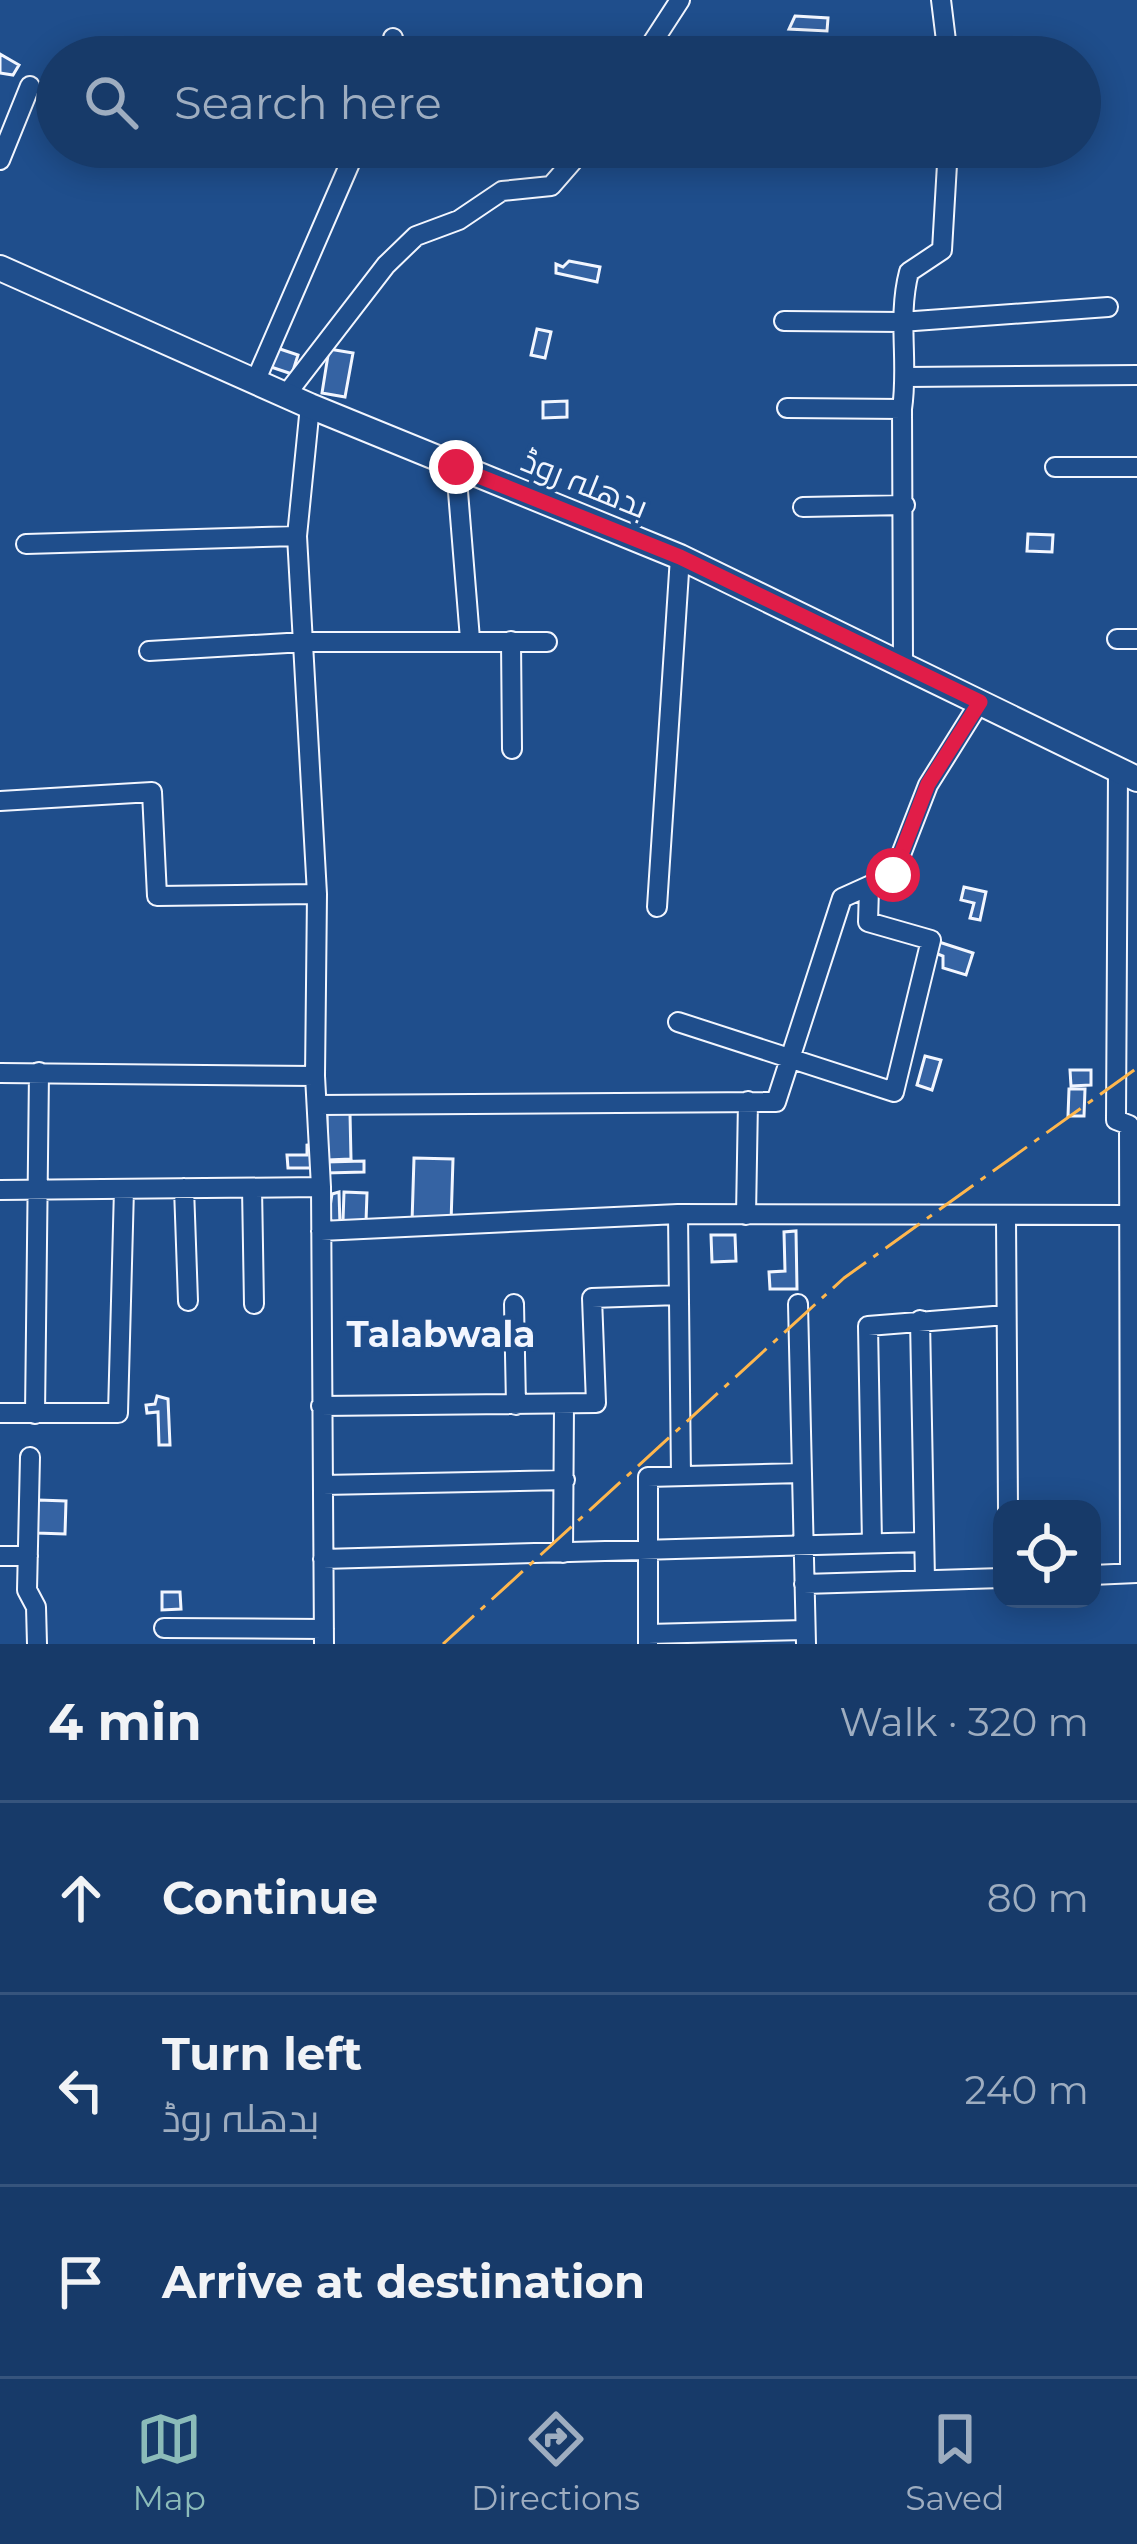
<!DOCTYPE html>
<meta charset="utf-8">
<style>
body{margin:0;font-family:Montserrat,Cairo,sans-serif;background:#20416f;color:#f1f3f6}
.controls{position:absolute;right:36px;bottom:36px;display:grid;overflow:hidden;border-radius:24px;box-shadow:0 6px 30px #0003}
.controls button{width:108px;height:108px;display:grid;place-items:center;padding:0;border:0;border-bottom:3px solid #36547d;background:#173a69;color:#f1f3f6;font:60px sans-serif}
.stop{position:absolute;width:36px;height:36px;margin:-27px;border:9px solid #e11d48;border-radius:50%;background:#fff}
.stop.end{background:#e11d48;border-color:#fff;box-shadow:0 3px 12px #0008}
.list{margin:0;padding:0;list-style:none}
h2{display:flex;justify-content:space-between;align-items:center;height:156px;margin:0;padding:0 48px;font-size:51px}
h2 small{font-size:39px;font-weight:400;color:#9eadc0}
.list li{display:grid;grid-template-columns:78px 1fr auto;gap:36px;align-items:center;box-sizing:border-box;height:192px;padding:0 48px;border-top:3px solid #36547d}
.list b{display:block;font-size:45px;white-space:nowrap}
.list p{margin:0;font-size:39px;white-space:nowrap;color:#9eadc0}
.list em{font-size:39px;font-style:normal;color:#9eadc0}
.icon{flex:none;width:66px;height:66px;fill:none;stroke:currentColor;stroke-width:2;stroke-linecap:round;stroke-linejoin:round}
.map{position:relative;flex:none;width:1137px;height:1644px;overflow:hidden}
.search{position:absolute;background:#173a69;box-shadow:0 6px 30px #0003;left:36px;right:36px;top:36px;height:132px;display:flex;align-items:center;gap:30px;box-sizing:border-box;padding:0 42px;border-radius:66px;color:#9eadc0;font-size:45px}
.sheet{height:732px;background:#173a69}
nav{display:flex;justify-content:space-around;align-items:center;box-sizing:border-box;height:168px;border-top:3px solid #36547d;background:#173a69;font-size:33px;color:#9eadc0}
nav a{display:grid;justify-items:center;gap:6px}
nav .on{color:#8bbbb9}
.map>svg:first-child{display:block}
.building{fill:#3563a3;stroke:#f2f6ff;stroke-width:3}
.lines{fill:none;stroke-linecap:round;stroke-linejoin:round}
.minor-casing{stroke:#f2f6ff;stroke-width:22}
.major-casing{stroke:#f2f6ff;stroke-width:28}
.minor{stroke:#1f4e8c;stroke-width:18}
.major{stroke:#1f4e8c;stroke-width:24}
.power{stroke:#ffb74d;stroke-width:3;stroke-dasharray:42 9 6 9;stroke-linecap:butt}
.route{stroke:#e11d48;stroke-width:15}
.labels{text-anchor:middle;stroke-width:9;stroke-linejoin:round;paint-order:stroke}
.street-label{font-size:33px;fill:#f2f6ff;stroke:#1f4e8c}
.neighbourhood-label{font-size:36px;font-weight:bold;fill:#f2f6ff;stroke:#1f4e8c}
</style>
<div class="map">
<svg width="1137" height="1644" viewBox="0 0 1137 1644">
<rect width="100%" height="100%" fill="#1f4e8c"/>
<path class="building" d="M795 16 828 18 827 31 789 29Z
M0 54 19 65 13 75 0 73Z
M608 147H642V156L607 154Z
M569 261 600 267 597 282 556 273V264L563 267Z
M537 329 551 332 545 358 531 355Z
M277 348 298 355 292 374 271 367Z
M329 349 353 353 345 397 322 393Z
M567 401V417L543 418V402Z
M1028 534 1053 535 1052 552 1027 551Z
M964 887 986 892 980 920 970 918 974 903 961 900Z
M939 942 973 953 966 975 943 968V956L935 953Z
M925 1056 941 1060 932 1090 917 1085Z
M1070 1070H1091V1085L1071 1086Z
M1069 1089H1085L1084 1116H1068Z
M350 1113 351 1159 327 1160V1114Z
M316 1144V1168H288L287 1155H307V1145Z
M414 1158 453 1159 451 1223 412 1222Z
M364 1161V1172L326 1173V1162Z
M339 1192 340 1225 327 1226 332 1194Z
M344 1192 367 1193 366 1222 343 1221Z
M796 1231 797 1289H770L769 1272 785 1271 784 1232Z
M711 1235H735L736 1261 712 1262Z
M157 1396 168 1399 170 1445H159L158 1412 147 1413 146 1405 155 1404Z
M38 1500 66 1501 65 1534 37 1533Z
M162 1592H180L181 1609 162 1610Z"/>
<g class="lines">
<defs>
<path id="minor" d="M941 0 948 57
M389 57 393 38
M643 57 680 0
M0 160 30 86
M784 321 901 322 1108 307
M907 377 1137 375
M255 382 357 147
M285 396 386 265 416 236 459 220 502 191 551 186 585 147
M310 406 297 536 317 894 315 1076 321 1187 324 1644
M787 408 902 409
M456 467 470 639
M1055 467H1137
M803 507 905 505
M26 544 297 536
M1117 639H1137
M511 641 512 749
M149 651 304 642H547
M903 664 902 409C909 363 897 318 909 272L942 250 948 147
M1118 771 1116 1120 1129 1125 1130 1573
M0 801 152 792 157 896 317 894
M657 907 680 557
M678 1022 894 1092 931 940 868 922 869 889
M0 1073 315 1076
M318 1105 776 1102 842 898 893 875 928 785 980 702
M184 1188 188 1301
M252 1188 254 1304
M0 1190 321 1187
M678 1214 681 1476
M746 1215 748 1101
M1006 1218 1008 1509
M321 1231 678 1214 1126 1215
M514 1304 516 1405
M798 1304 806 1644
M920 1320 925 1580
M321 1406 596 1403 592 1298 679 1295
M0 1413H118L124 1189
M35 1414 39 1072
M30 1457 27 1590 36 1607 37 1644
M323 1485 565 1480
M872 1543 868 1326 1006 1315
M563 1553 564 1405
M0 1556H28
M323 1559 924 1542
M1092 1575 1137 1573
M804 1584 1002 1578
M164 1628 324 1629
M648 1634 805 1630
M648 1644V1477L802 1473"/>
<path id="major" d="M0 268 310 406 680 557 1137 779"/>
</defs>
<use href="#minor" class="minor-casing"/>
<use href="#major" class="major-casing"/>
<use href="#minor" class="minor"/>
<use href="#major" class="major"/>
<path class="power" d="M443 1644 844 1278 1137 1068"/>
</g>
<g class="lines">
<path class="route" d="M456 467 680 557 980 702 928 784 893 875"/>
</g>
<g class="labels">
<g class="street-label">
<text transform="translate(585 483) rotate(22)" y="12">بدھلہ روڈ</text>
</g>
<g class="neighbourhood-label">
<text x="441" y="1347">Talabwala</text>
</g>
</g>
</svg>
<div class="controls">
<button><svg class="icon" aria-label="locate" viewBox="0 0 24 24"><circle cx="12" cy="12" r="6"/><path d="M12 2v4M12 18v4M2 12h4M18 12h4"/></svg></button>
</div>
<div class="stop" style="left:893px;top:875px"></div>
<div class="stop end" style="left:456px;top:467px"></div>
<div class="search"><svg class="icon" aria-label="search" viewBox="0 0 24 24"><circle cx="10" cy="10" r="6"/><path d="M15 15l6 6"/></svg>Search here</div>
</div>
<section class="sheet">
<h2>4 min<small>Walk · 320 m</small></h2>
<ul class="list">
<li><svg class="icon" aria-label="ahead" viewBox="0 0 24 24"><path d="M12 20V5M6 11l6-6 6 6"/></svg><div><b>Continue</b></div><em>80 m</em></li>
<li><svg class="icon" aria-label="left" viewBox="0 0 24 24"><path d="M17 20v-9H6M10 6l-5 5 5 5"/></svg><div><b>Turn left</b><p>بدھلہ روڈ</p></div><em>240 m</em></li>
<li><svg class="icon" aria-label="arrive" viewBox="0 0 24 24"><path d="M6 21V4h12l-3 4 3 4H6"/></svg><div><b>Arrive at destination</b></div></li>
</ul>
</section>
<nav>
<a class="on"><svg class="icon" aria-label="map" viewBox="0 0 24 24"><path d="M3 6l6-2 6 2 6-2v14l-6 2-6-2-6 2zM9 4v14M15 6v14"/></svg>Map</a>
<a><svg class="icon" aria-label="directions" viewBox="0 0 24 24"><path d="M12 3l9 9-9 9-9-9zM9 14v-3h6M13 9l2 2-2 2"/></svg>Directions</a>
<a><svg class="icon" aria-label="saved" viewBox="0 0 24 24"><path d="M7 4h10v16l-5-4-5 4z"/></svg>Saved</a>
</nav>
